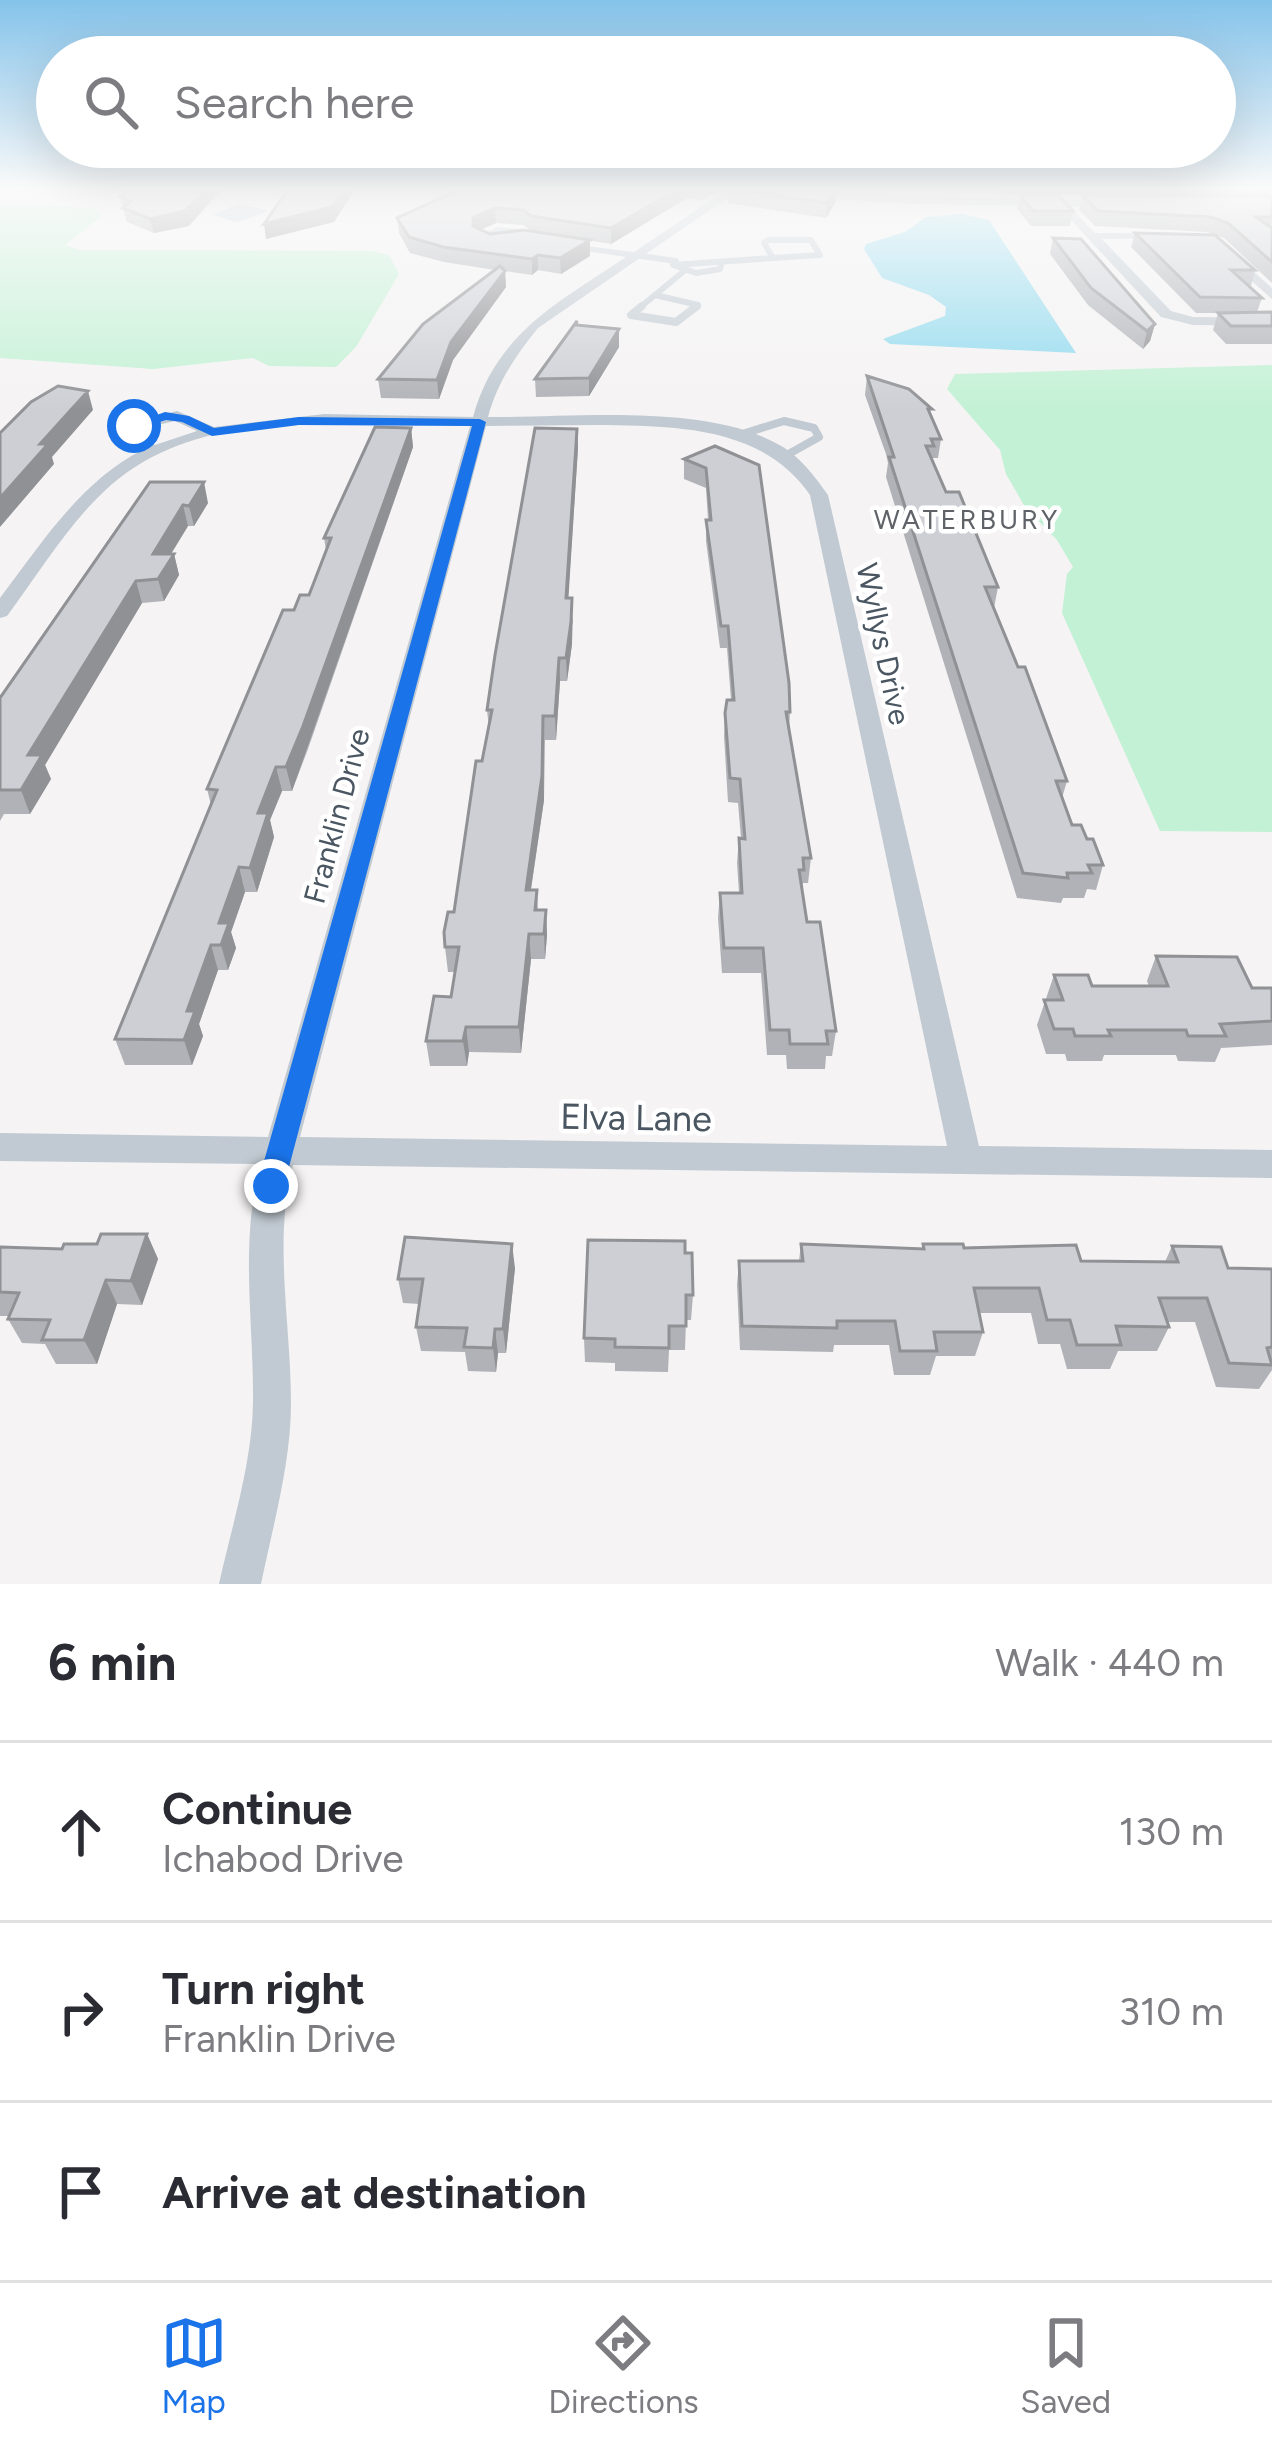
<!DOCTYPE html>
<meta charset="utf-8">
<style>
body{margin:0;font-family:Figtree,sans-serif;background:#f7f7f7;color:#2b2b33}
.stop{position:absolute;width:36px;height:36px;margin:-27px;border:9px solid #1a73e8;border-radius:50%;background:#fff}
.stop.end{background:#1a73e8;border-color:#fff;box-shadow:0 3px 12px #0008}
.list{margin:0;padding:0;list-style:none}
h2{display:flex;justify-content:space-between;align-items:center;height:156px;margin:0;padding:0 48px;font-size:51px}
h2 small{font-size:39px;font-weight:400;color:#7c7c81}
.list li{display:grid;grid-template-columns:78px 1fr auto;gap:36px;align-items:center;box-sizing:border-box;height:180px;padding:0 48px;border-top:3px solid #e1e1e2}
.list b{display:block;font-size:45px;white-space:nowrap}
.list p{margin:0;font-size:39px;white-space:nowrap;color:#7c7c81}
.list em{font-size:39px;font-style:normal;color:#7c7c81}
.icon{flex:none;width:66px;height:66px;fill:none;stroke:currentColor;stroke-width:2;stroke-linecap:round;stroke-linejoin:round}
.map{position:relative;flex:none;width:1272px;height:1584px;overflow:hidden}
.search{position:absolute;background:#fff;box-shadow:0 12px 48px #0002;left:36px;right:36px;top:36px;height:132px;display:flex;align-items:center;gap:30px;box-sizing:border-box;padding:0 42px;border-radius:66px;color:#7c7c81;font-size:45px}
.sheet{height:696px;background:#fff}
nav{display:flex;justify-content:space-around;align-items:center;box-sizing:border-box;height:168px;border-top:3px solid #e1e1e2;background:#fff;font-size:33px;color:#7c7c81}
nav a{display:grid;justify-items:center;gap:6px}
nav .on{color:#1a73e8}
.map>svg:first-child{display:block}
.green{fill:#c3f1d5}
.water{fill:#90daee}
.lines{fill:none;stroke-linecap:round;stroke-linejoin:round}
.service-far1{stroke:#c1cad2;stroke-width:6}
.service{stroke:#c1cad2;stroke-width:8}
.minor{fill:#c1cad2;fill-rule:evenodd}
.wall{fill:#b0b2b7}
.shaded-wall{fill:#909195}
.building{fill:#cdcfd5;stroke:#909195;stroke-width:3}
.route{fill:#1a73e8}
.labels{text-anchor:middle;stroke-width:9;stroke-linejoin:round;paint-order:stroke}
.far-neighbourhood-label{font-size:27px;letter-spacing:3px;fill:#5f6368;stroke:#fff}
.street-label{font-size:30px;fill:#4a5661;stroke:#fff}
.near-street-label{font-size:36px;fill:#4a5661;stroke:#fff}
</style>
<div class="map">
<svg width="1272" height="1584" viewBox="0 0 1272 1584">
<rect width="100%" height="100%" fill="#f5f3f3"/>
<path class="green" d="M0 202 94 208 102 216 65 245 80 250 372 251 389 255 399 274 356 347 336 367 269 366 253 358 153 369 0 358Z
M1272 365V832L1160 831 1062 613 1067 574 1073 567 1057 540 1025 507 1006 474 1000 450 947 389 955 374Z"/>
<path class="water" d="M962 214 989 220 1076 353 890 344 883 339 945 316 946 307 929 295 882 278 864 249 866 244 905 232 926 217Z"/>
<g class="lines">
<path class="service-far1" d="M768 240H811L820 255 773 258 764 243Z
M634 255 676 261
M722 262 720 269 696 273 673 265 773 258
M655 295 698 305 693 309
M655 295 684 271
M638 309 655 295"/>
<path class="service" d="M642 306 631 315 676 322 697 306
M736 436 784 421 814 428 819 437 785 456"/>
<path class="minor" d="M729 188H742L538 328C516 355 497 383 488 417 573 418 709 402 783 447 802 459 815 477 828 495L979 1146 1272 1150V1178L293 1165C273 1240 291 1324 291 1403 291 1463 273 1525 261 1584H219C232 1525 252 1464 253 1403 254 1324 239 1240 261 1164L0 1161V1133L268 1137 470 426C355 424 205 403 111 485 69 522 40 572 7 616L0 618V598C42 543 79 483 142 450L124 435 128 423 177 411 214 427 324 414 473 417C496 333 559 302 626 257L559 247 555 242 634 252ZM175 421 197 431 155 445 140 434 141 429ZM596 425C673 426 762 425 810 495L947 1146 300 1137 486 426Z
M807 192 1118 201 1114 206H1069L1095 233H1171L1167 238 1102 239 1171 311 1193 317 1272 318V326L1193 325 1161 317 1058 206 913 204 803 197Z
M238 204 265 210 266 212 237 222 213 215Z
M498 227 527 230 531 238 525 241 518 235 492 237 505 241 501 246 476 237Z
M1227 255H1235L1272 288V299L1227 259Z"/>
</g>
<path class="wall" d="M463 188H721L703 200 687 198 611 244 532 231 523 225 496 223 481 230 490 234 590 256 561 274 538 270 532 275 505 271 506 287 453 360 439 399 381 398 378 379 495 270 444 262 410 253 399 233 397 218Z
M845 188 837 189 836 201 826 218 728 203 729 189Z
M999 188H1272V196L1004 194Z
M1020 195 1073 211 1070 226H1031L1017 209Z
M1082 195 1272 196V283L1224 238 1207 232 1095 226 1079 210Z
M120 197 189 226 154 233 127 222Z
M1135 233 1255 270 1251 286H1248L1262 298 1257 312H1272V344H1226L1213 330 1218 313H1196L1131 247Z
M1053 238 1155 324 1150 341 1143 349 1088 305 1050 254Z
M577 325 619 329V347L589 396 536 397 535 379Z
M867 376 931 417 941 439 938 458H932L946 492 998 587 994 608 1067 781 1062 798 1072 825 1087 839 1103 865 1096 890 1087 889 1084 898H1063L1061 903 1017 898 886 477 888 463 886 454 865 395Z
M411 428 413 447 308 749 292 791H282L270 820 274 837 257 892H245L231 932 236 948 228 970H218L199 1024 203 1036 192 1065H125L115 1039 211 805 207 789 294 610 309 595 326 550 324 538Z
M577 429 578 448 568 598 573 620 572 644 567 681H560L556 740H545L544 800 531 890H537L538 910H546L547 935 545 959H531L521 1053 469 1052 467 1066H430L426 1041 451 997 455 972H448L445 947 454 912 489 728 487 710Z
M715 446 790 712 789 728 811 858 808 883H803L802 889 807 922 836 1031 832 1056H826L825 1069H787L786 1055H767L761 973H722L718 918 720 893H739L737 863 739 838H741L738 803 728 802 724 736 725 713 731 700 727 648H720L706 541V520H708L706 488 684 479V459Z
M150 482 208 503 194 526H188L171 554H174L179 575 164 601 142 603 45 765 51 779 30 814H4L0 821V698Z
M1156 956 1252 988H1272V1045L1221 1048 1215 1062 1178 1061 1176 1055H1104L1102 1061H1067L1065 1054H1046L1037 1025 1054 975 1092 986H1149L1147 981Z
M147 1234 158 1259 142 1305 117 1304 97 1364H56L45 1344 22 1343 8 1319 9 1316H0V1247L62 1249Z
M801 1244 922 1249 923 1244 1081 1261 1165 1262 1172 1246 1228 1268 1272 1269V1370L1259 1389 1216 1387 1195 1322H1167L1169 1327 1157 1351H1118L1110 1369H1067L1060 1344H1038L1031 1313H979L983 1332 975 1356H936L930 1375H894L889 1345H834L833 1352 740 1350 737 1285 739 1261H799Z
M685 1253 693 1295 691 1320H686L685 1350H669L668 1372 615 1371V1363L585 1362 584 1338Z
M515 1268 506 1353H498L496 1372 468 1371 465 1352 421 1351 416 1327 420 1304 403 1303 398 1279Z"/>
<path class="shaded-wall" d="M207 188H223L189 226 154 233 150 219Z
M345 188H356L334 222 266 239 264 224Z
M679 188H688L687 198 611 244V228Z
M704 188H721L703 200Z
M837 188 836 201 826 218 827 203Z
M495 208 496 223 474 232 473 218Z
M590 240V256L561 274 560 258Z
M538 255V270L532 275V259Z
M505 271 506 287 453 360 439 399 437 380 451 342Z
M1155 324 1150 341 1143 349 1147 331Z
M619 329V347L589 396V378Z
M88 391 93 410 52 457 54 464 0 527V498L40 444Z
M411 428 413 447 292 791 286 767Z
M577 429 578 448 567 620 566 598Z
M204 482 208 503 194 526 189 506Z
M183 505 188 526 158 575 153 554Z
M174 554 179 575 164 601 158 579Z
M136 581 142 603 45 765 51 779 30 814 21 790 28 755Z
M572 598V644L567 681 566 658Z
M559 658 560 681 556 740 555 716Z
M543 716 544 800 527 915 526 890Z
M276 767 282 791 270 820 274 837 257 892 250 868 258 813Z
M239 867 245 892 231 932 236 948 228 970 221 945 219 923Z
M546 910 547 935 545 959 544 934Z
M529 934 531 959 521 1053 519 1027Z
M211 945 218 970 199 1024 203 1036 192 1065 184 1040 187 1011Z
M466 1027 469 1052 467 1066 463 1041Z
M147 1234 158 1259 142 1305 131 1281Z
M512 1244 515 1268 506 1353 503 1329Z
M106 1280 117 1304 97 1364 84 1340Z
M495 1329 498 1353 496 1372 493 1348Z"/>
<path class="building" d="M129 188H207L185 211 150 219 123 208 131 201 120 197Z
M289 188H345L332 207 264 224Z
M463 188H679L611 228 531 216 523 210 495 208 473 218V226L490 234 524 230 590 240 560 258 538 255 532 259 443 247 409 237 397 218Z
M729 188H837L827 203Z
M1020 195H1058L1073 211H1033Z
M1082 195 1272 196V217H1256L1272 228V262L1228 223 1211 217 1098 211Z
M1135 233 1215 235 1255 270H1231L1262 298 1200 297Z
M1053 238 1081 239 1155 324 1147 331 1091 288Z
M500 266 505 271 451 342 437 380 378 379 423 324Z
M1272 312V326H1231L1218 313Z
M577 321 576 325 619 329 589 378 535 379Z
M867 376 909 389 932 409H928L941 439H931L934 446H926L946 492H959L998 587H985L1018 667H1025L1067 781H1056L1072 825H1081L1087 839H1093L1103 865H1088L1092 873H1067L1068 878 1023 873 889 457H894Z
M58 386 88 391 40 444H48L0 498V433L31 402Z
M375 427 411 428 303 726 286 767H276L258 813H268L250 868 239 867 219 923H229L221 945H211L187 1011H195L184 1040 115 1039 217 790 207 789 283 610H294L300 595H309L331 538H324Z
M535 428 577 429 566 598H572L571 622 566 658H559L555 716H543L542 776 526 890H537L535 910H546L544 934H529L519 1027H466L463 1041H426L434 996 451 997 459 947H445L444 932 448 912H454L476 761H482L492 710H487L495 655Z
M715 446 759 465 789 683 790 712H786L811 858H803L804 870H799L807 922H820L836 1031H826L828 1044H790L789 1030H770L763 948H724L720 893H742L739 838 745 839 740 779 730 778 725 713 727 700H734L728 626H721L706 520H711L706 468 684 459Z
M150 482H204L189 506 183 505 153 554H174L158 579 136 581 28 755H42L21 790H0V698Z
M1156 956 1237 957 1252 988H1272V1021L1220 1024 1226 1036H1188L1186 1030H1108L1111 1036H1075L1073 1029H1054L1044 1000H1063L1054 975H1088L1092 986H1168Z
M101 1234H147L131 1281 106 1280 84 1340H42L50 1320 8 1319 19 1293 0 1292V1247L62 1249 64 1244H97Z
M405 1237 512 1244 503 1329H495L493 1348 464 1347 467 1328 416 1327 423 1279H398Z
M588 1240 685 1241V1253H692L693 1295H686V1326H669V1348L615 1347V1339L584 1338Z
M801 1244 924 1249 923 1244H963L964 1248 1076 1245 1081 1261 1178 1262 1172 1246 1221 1247 1228 1268 1272 1269V1347L1267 1348 1272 1365 1229 1363 1207 1298H1159L1169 1327 1116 1326 1121 1345H1077L1070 1320H1047L1039 1288H974L983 1332H934L937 1351H900L895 1321H837V1328L742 1326 739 1261H803Z"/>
<linearGradient id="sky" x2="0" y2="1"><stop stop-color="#85c3ea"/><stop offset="0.46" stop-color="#fafafa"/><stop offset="1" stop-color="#fafafa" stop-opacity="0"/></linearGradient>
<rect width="1272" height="410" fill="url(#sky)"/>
<path class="route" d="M165 412 189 416 214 428 299 417 480 419 486 422 284 1186 280 1194H261L257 1186 472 426 299 425 212 436 182 422 166 420 134 430 127 426Z"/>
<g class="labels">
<g class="far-neighbourhood-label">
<text x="967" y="529">WATERBURY</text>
</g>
<g class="street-label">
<text transform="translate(883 644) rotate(78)" y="10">Wyllys Drive</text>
<text transform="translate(337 816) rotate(-75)" y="10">Franklin Drive</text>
</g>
<g class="near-street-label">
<text transform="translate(636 1117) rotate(1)" y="13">Elva Lane</text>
</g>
</g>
</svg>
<div class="stop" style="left:134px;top:426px"></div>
<div class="stop end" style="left:271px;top:1186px"></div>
<div class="search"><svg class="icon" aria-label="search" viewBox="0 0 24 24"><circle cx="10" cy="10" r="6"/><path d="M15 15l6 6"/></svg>Search here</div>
</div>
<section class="sheet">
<h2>6 min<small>Walk · 440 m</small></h2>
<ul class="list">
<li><svg class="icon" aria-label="ahead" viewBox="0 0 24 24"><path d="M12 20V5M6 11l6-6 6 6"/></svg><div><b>Continue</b><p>Ichabod Drive</p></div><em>130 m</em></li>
<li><svg class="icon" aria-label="right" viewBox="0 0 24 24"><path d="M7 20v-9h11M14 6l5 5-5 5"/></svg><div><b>Turn right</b><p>Franklin Drive</p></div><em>310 m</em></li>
<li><svg class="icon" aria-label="arrive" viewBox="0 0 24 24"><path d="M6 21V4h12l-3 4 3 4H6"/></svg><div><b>Arrive at destination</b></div></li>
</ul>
</section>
<nav>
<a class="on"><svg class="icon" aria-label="map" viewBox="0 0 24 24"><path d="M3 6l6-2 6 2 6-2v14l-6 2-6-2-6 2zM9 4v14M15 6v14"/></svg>Map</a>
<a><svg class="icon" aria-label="directions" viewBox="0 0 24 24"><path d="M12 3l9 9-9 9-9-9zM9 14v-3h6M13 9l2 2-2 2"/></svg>Directions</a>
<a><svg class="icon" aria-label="saved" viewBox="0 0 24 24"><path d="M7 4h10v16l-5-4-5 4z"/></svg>Saved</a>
</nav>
